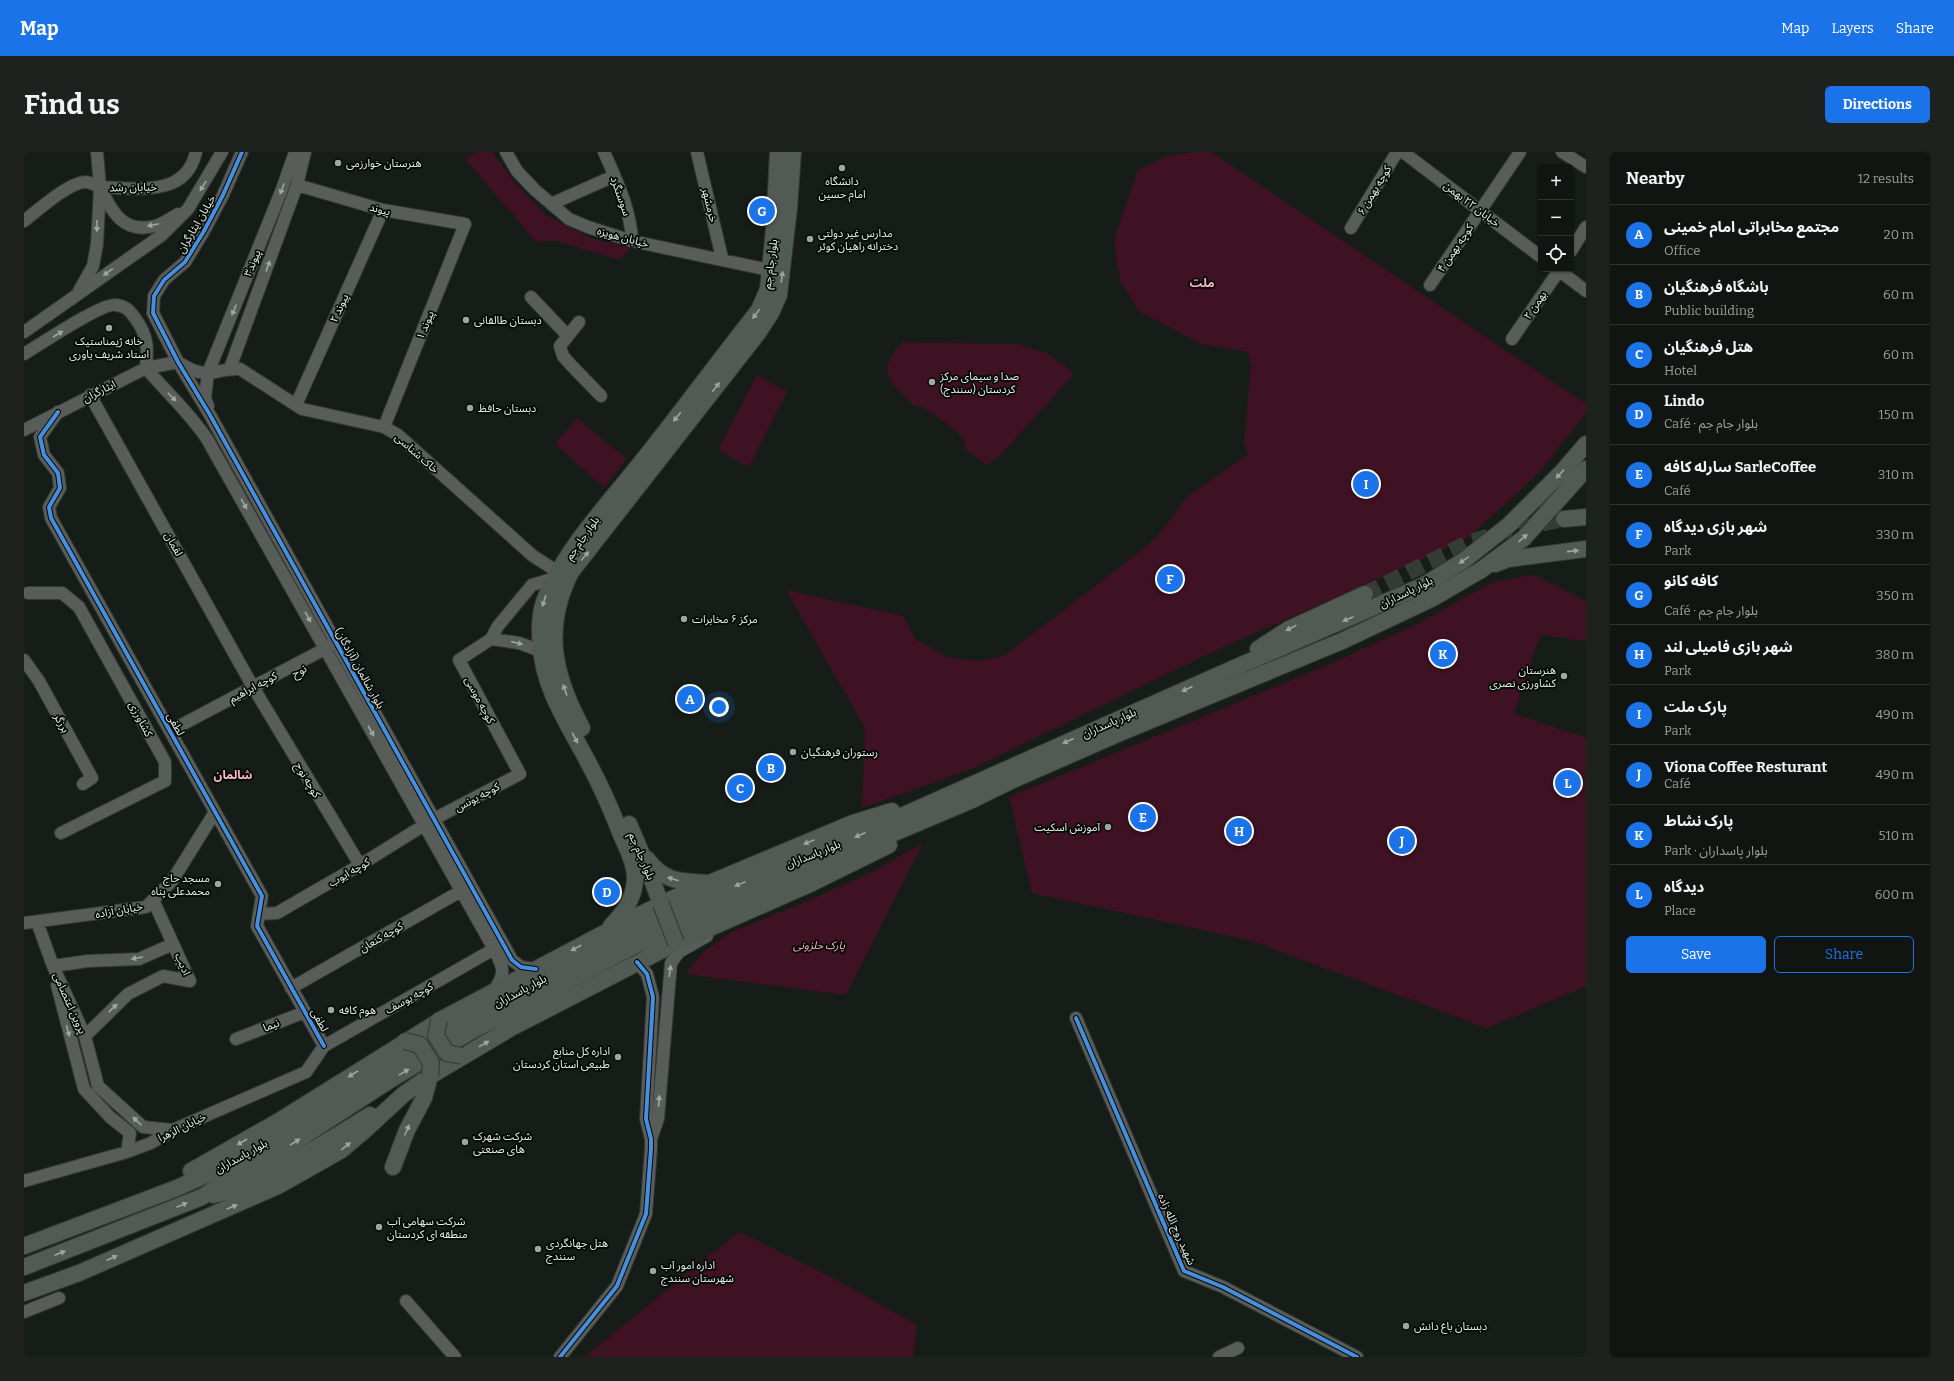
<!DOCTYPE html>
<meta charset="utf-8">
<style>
body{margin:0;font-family:Bitter,"Noto Sans Arabic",serif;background:#1e221f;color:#f1f3f6}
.controls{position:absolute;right:12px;top:12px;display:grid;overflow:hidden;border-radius:6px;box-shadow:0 1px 3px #0004}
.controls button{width:36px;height:36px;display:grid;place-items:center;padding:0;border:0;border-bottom:1px solid #303431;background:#101511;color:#f1f3f6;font:20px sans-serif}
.you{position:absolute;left:695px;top:555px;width:14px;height:14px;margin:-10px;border:3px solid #fff;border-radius:50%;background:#1a73e8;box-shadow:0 0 0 6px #1a73e833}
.badge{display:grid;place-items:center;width:26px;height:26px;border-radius:50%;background:#1a73e8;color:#fff;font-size:13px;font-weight:700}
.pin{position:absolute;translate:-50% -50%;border:2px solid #fff;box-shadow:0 1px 4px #0006}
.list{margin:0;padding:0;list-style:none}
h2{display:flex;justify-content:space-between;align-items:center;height:52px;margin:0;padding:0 16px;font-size:17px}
h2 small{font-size:13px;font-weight:400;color:#9c9f9f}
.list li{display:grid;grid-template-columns:26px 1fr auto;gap:12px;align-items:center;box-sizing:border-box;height:60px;padding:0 16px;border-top:1px solid #303431}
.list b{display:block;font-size:15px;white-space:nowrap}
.list p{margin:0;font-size:13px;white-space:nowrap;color:#9c9f9f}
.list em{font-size:13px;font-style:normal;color:#9c9f9f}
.actions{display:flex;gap:8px;padding:12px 16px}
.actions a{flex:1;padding:9px 0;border:1px solid #1a73e8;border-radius:6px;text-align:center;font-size:14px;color:#1a73e8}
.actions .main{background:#1a73e8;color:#fff}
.icon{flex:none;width:22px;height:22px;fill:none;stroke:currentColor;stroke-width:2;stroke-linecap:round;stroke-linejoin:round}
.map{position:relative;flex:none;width:1562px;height:1205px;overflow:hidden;border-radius:6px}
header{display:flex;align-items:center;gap:24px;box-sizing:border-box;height:56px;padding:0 20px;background:#1a73e8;color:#fff}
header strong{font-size:19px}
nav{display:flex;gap:22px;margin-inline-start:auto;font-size:14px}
.intro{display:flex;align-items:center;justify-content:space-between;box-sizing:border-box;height:96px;padding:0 24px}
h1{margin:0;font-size:28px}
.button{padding:10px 18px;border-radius:6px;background:#1a73e8;color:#fff;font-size:14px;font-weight:700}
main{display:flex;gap:24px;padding:0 24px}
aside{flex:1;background:#101511;border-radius:6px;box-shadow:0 1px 3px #0004}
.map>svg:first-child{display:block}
.green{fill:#3e1222}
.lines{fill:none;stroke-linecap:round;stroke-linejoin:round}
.major-tunnel{stroke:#353c36;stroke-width:16;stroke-dasharray:16 8;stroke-linecap:butt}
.minor-casing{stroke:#333835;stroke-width:14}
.major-casing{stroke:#333835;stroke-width:18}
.minor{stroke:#585d59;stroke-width:12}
.major{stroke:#515b53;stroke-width:16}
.major-bridge-casing{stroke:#333835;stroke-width:18;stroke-linecap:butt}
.major-bridge{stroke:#515b53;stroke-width:16}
.cycleway-casing{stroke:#040905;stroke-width:6}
.cycleway{stroke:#468fdf;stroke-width:4}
.oneway{fill:#9fa6a1}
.oneway2{fill:#9ca69e}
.poi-dot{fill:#9da6a0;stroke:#040905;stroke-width:1.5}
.labels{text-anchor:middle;stroke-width:3.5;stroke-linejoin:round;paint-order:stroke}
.poi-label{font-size:11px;fill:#e6f0e9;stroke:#040905;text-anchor:start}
.street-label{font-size:11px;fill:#e6f0e9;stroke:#040905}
.park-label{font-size:11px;font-style:italic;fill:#fcb1c6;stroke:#040905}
.neighbourhood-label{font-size:12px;font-weight:bold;fill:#fbb8cb;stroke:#040905}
</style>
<header>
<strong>Map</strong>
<nav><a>Map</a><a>Layers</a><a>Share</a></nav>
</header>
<div class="intro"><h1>Find us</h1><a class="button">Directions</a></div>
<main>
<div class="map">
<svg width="1562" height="1205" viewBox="0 0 1562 1205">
<rect width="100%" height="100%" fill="#161c17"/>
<path class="green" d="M452 0H468L493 33 522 63 564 85 607 97 596 108 532 89 512 90 441 7Z
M1171 0H1187L1562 252V261L1515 321 1443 387 1184 502 950 616 838 656 841 576 762 438 879 464 892 487 922 505 953 509 980 504 1070 435 1131 387 1164 344 1224 302 1220 292 1227 214 1224 200 1177 192 1115 159 1096 129 1090 87 1114 18 1143 4Z
M879 190 993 192 1025 202 1050 222 974 306 963 313 942 298 939 285 900 255H891C869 232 848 220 879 190Z
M733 223 763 240 725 315 694 298Z
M553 266 603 307 580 336 531 292Z
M1510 423 1562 449V489L1516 483 1490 562 1562 586V834L1463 876 1224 788 1008 741 985 645 1301 514 1395 471 1468 430Z
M899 691 822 843 661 822 680 799 708 780 797 743 848 720Z
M715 1080 811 1127 893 1173 889 1205H560Z"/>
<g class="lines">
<path class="major-tunnel" d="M1341 442 1444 391 1481 379 1540 367"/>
<defs>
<path id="minor" d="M218 0 199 43 180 79 161 110 140 128 130 144 129 161 154 210 186 263 488 808 497 815 512 817
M482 0 493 19 511 38 545 67 564 75 608 89 745 118
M580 0C592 27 607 58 608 89
M673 0 698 106
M1379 0 1517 105
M1538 0 1562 15
M273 33 359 58 441 72 360 275
M76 35C112 36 162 46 172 0
M527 52 590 24
M0 69C14 58 44 31 61 30 66 30 71 33 76 35 88 60 99 82 131 74 139 72 147 66 154 62
M1327 76 1373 0
M1547 99 1562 75
M1533 117 1562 139
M1406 133 1496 0
M55 139 69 114 73 92 76 35 73 0
M507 145 544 184
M555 170 536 194 539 204 546 212 577 244
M0 180 138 83 164 57 198 0
M1488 187 1536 117
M0 202C15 193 79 150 92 153 102 154 106 159 111 166 124 184 124 195 122 216 142 240 165 260 183 287L470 797C480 817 482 820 470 839
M155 211C164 216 174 222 185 221 196 220 204 216 216 217L278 257 360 275 374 283 509 404 534 420
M206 216 273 33 281 0
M66 243 229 535 336 713
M272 253 359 58
M184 254 181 246 184 221 258 37 271 0
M34 260 16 285 20 303 34 321 36 336 25 355 27 366 238 744 233 774 300 894
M0 278 122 216 154 210
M4 441H38L55 455 141 610V629L37 681
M467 487 495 491 517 499
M0 508 15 529 68 626 59 632
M146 579 308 493
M129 748 166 829
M235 762 253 761 336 713 410 667 496 622 435 508 467 487 474 474 508 433 531 426
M13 770 29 814 61 884 74 934 119 975 149 978
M0 771 122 755 148 729 191 660
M29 814 64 809 115 807 149 792
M33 833 60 937 86 965 106 981 103 1000
M267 836 444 735
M1052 866 1160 1119 1199 1135 1333 1205
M61 884 104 842 139 824 166 829
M212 887 281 860
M627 987 634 967 647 811 655 800 683 784
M0 1029 103 1000 127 991 149 978 282 920 300 894 470 797
M382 1149 431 1205
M0 1160 35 1146
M536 1205 593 1134 622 1062 627 997V987L622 967 629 845 623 822 613 810
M1195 1205 1214 1196"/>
<path id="major" d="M1540 367 1562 365
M1471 412 1484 407 1562 397
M1234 497 1265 477 1341 442
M558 576C529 522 519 476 547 420L734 181 747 161 755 143 765 56 769 0
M605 672 622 712 637 752
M623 707C641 731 656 729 684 731
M587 774C599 762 610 746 611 728 612 712 602 695 596 680 587 657 577 634 565 612 546 575 520 538 517 496 515 477 515 458 524 440 547 389 589 347 623 303 661 255 697 206 735 158L744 137 750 77 754 0
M369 1015 383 978 400 946 406 924
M167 1019 255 969 420 866 603 769 650 746 829 671 868 659
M189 1043C205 1040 218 1033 233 1027 272 1009 309 986 346 963
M0 1094 153 1036 197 1016 246 989 440 869 605 783 708 735 828 686 1199 521 1400 433 1439 409 1485 373 1538 320 1562 292
M0 1115 178 1045 203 1028 258 998 366 928 446 880 610 794 714 747 946 649 991 627 1096 581 1318 489 1409 446 1457 418 1500 386 1562 317
M0 1141 55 1121 254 1034 316 999 341 978 380 942 406 924 487 876 652 791 786 732 865 693"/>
</defs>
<use href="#minor" class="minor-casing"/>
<use href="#major" class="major-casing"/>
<use href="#minor" class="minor"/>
<use href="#major" class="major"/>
<defs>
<path id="major-bridge" d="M637 752 652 791
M415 868 412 884 423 901 438 904
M381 889 396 893 407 911 406 924"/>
</defs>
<use href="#major-bridge" class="major-bridge-casing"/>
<use href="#major-bridge" class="major-bridge"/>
<defs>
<path id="cycleway" d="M218 0 199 43 180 79 161 110 140 128 130 144 129 161 154 210 186 263 488 808 497 815 512 817
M34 260 16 285 20 303 34 321 36 336 25 355 27 366 238 744 233 774 300 894
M1052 866 1160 1119 1199 1135 1333 1205
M536 1205 593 1134 622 1062 627 997V987L622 967 629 845 623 822 613 810"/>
</defs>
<use href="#cycleway" class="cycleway-casing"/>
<use href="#cycleway" class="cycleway"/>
</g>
<defs><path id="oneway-solid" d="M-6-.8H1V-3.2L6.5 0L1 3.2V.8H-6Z"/></defs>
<g class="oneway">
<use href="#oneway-solid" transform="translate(179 34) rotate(122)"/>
<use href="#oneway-solid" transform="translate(258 37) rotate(110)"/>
<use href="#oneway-solid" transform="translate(129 73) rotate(168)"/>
<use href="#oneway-solid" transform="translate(73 74) rotate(91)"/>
<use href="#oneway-solid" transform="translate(244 114) rotate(-70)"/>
<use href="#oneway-solid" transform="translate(84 120) rotate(145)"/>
<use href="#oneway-solid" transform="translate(210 158) rotate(112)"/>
<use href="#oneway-solid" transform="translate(34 182) rotate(-31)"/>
<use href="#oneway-solid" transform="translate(148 245) rotate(45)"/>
<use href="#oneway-solid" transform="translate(220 352) rotate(61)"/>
<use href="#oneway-solid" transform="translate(284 465) rotate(61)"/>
<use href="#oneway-solid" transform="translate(493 491) rotate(14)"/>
<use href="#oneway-solid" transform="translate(347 579) rotate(61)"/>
<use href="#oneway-solid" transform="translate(113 806) rotate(170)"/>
<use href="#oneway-solid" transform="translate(646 819) rotate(-82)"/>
<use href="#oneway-solid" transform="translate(89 856) rotate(-44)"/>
<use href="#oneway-solid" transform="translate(44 879) rotate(74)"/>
<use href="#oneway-solid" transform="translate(635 949) rotate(-86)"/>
<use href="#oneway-solid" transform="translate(113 969) rotate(-137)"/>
</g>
<g class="oneway2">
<use href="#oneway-solid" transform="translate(758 125) rotate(-82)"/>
<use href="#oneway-solid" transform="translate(732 162) rotate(126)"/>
<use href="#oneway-solid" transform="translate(692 235) rotate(-52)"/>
<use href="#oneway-solid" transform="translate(653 265) rotate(128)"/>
<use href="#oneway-solid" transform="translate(1536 322) rotate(133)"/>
<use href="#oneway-solid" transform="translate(1499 386) rotate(-41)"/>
<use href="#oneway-solid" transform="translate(1549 399) rotate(-6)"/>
<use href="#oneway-solid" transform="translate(561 404) rotate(-50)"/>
<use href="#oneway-solid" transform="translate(1440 408) rotate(146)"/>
<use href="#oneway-solid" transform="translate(520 449) rotate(108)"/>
<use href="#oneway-solid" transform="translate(1324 467) rotate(157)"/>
<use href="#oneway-solid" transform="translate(1267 476) rotate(153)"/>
<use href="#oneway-solid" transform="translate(1163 537) rotate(156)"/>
<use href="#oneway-solid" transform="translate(541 538) rotate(-109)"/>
<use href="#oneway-solid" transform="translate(551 586) rotate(62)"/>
<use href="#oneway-solid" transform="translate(1044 589) rotate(156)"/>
<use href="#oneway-solid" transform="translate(836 683) rotate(156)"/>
<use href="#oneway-solid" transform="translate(785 690) rotate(157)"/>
<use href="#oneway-solid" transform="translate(649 727) rotate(-163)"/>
<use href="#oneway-solid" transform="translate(716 732) rotate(158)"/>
<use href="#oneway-solid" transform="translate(552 796) rotate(152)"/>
<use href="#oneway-solid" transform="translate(460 892) rotate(-29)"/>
<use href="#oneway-solid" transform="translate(380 920) rotate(-31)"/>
<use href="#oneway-solid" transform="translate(329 922) rotate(148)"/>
<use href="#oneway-solid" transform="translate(383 978) rotate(-66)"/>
<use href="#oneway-solid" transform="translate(218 990) rotate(150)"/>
<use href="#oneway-solid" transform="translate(271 990) rotate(-32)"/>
<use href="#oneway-solid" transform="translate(322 994) rotate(-39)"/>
<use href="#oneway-solid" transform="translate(158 1053) rotate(-22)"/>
<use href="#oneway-solid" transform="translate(208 1055) rotate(-23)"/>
<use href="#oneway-solid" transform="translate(36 1101) rotate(-21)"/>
<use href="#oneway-solid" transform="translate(88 1106) rotate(-24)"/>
</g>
<g class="poi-dot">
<circle cx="314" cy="11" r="4"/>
<circle cx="818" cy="16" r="4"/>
<circle cx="786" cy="87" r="4"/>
<circle cx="442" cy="168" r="4"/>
<circle cx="85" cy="176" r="4"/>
<circle cx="908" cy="230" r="4"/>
<circle cx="446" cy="256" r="4"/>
<circle cx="660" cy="467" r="4"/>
<circle cx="1540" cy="524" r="4"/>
<circle cx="769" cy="600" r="4"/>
<circle cx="1084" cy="675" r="4"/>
<circle cx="194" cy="732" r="4"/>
<circle cx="307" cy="858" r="4"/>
<circle cx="594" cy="905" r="4"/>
<circle cx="441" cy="990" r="4"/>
<circle cx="355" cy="1075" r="4"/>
<circle cx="514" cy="1097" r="4"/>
<circle cx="629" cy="1119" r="4"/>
<circle cx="1382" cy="1174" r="4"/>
</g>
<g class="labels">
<g class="poi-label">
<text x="322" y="15">هنرستان خوارزمی</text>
<text x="818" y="33" text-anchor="middle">دانشگاه<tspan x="818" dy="13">امام حسین</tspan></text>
<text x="794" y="85">مدارس غیر دولتی<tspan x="794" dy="13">دخترانه راهیان کوثر</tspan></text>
<text x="450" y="172">دبستان طالقانی</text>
<text x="85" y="193" text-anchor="middle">خانه ژیمناستیک<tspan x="85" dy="13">استاد شریف یاوری</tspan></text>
<text x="916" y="228">صدا و سیمای مرکز<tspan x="916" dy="13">کردستان (سنندج)</tspan></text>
<text x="454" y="260">دبستان حافظ</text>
<text x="668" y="471">مرکز ۶ مخابرات</text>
<text x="1532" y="522" text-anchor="end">هنرستان<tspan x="1532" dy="13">کشاورزی نصری</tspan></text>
<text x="777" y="604">رستوران فرهنگیان</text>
<text x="1076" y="679" text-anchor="end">آموزش اسکیت</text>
<text x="186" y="730" text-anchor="end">مسجد حاج<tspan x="186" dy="13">محمدعلی پناه</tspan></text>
<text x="315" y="862">هوم کافه</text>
<text x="586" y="903" text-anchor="end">اداره کل منابع<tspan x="586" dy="13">طبیعی استان کردستان</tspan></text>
<text x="449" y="988">شرکت شهرک<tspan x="449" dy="13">های صنعتی</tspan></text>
<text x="363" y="1073">شرکت سهامی آب<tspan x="363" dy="13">منطقه ای کردستان</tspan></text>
<text x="522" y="1095">هتل جهانگردی<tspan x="522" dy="13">سنندج</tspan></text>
<text x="637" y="1117">اداره امور آب<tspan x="637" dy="13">شهرستان سنندج</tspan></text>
<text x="1390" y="1178">دبستان باغ دانش</text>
</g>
<g class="street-label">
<text transform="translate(109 35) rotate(-1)" y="4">خیابان رشد</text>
<text transform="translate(1350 38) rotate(-59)" y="4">کوچه بهمن ۶</text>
<text transform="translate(597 44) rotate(71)" y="4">سوسنگرد</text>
<text transform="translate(1448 52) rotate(37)" y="4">خیابان ۲۲ بهمن</text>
<text transform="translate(686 53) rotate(77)" y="4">خرمشهر</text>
<text transform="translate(356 57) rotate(14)" y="4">پیوند</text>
<text transform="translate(172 72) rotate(-60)" y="4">خیابان ایثارگران</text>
<text transform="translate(599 85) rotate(15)" y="4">خیابان هویزه</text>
<text transform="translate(1431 96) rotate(-56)" y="4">کوچه بهمن ۴</text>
<text transform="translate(228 111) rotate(-68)" y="4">پیوند۳</text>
<text transform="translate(746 112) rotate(-82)" y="4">بلوار جام جم</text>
<text transform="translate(1511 153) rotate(-56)" y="4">بهمن ۲</text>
<text transform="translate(315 156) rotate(-66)" y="4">پیوند ۲</text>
<text transform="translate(401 173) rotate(-68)" y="4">پیوند ۱</text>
<text transform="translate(75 239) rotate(-27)" y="4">ایثارگران</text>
<text transform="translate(393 301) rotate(41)" y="4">خاک شناسی</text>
<text transform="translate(558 386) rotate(-55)" y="4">بلوار جام جم</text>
<text transform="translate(150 392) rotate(61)" y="4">لقمان</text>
<text transform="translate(1382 440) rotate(-26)" y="4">بلوار پاسداران</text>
<text transform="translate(336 516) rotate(61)" y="4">بلوار شالمان (آزادگان)</text>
<text transform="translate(275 519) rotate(-28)" y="4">نوح</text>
<text transform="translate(229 535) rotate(-28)" y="4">کوچه ابراهیم</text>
<text transform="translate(456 548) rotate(62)" y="4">کوچه موسی</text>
<text transform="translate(117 567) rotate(62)" y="4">کشاورزی</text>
<text transform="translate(38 571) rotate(61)" y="4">برزگر</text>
<text transform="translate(1085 571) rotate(-24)" y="4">بلوار پاسداران</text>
<text transform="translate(152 572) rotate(61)" y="4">لطفی</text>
<text transform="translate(284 628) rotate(59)" y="4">کوچه نوح</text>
<text transform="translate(453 645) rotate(-28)" y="4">کوچه یونس</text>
<text transform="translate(789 702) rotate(-22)" y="4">بلوار پاسداران</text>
<text transform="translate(618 704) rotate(67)" y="4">بلوار جام جم</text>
<text transform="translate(325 720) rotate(-30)" y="4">کوچه ایوب</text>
<text transform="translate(95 758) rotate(-10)" y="4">خیابان آزاده</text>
<text transform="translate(357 785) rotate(-30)" y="4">کوچه کنعان</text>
<text transform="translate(159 812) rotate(66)" y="4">ادیب</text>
<text transform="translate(496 839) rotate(-28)" y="4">بلوار پاسداران</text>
<text transform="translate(385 846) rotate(-29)" y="4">کوچه یوسف</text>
<text transform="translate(46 851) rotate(66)" y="4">پروین اعتصامی</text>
<text transform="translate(296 868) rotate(61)" y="4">لطفی</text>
<text transform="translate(247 873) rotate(-21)" y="4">نیما</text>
<text transform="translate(158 975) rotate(-26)" y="4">خیابان الزهرا</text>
<text transform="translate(217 1004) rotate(-29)" y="4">بلوار پاسداران</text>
<text transform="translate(1153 1077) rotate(66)" y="4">شهید روح الله زاده</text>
</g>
<g class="park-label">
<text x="795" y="797">پارک حلزونی</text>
</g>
<g class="neighbourhood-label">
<text x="1178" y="135">ملت</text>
<text x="209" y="627">شالمان</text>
</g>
</g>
</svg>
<div class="controls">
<button>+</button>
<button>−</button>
<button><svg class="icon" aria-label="locate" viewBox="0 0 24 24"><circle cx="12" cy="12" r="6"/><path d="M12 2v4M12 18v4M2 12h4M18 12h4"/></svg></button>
</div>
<div class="you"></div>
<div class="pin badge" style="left:666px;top:547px">A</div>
<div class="pin badge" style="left:747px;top:616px">B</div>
<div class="pin badge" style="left:716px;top:636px">C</div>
<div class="pin badge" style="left:583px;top:740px">D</div>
<div class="pin badge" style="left:1119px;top:665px">E</div>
<div class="pin badge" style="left:1146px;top:427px">F</div>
<div class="pin badge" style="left:738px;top:59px">G</div>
<div class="pin badge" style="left:1215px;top:679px">H</div>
<div class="pin badge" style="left:1342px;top:332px">I</div>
<div class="pin badge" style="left:1378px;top:689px">J</div>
<div class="pin badge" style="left:1419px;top:502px">K</div>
<div class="pin badge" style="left:1544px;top:631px">L</div>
</div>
<aside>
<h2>Nearby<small>12 results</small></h2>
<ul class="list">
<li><span class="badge">A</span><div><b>مجتمع مخابراتی امام خمینی</b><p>Office</p></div><em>20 m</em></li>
<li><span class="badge">B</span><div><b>باشگاه فرهنگیان</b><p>Public building</p></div><em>60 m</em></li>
<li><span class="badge">C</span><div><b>هتل فرهنگیان</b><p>Hotel</p></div><em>60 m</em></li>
<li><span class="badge">D</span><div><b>Lindo</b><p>Café · بلوار جام جم</p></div><em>150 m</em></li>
<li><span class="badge">E</span><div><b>سارله کافه SarleCoffee</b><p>Café</p></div><em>310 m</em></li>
<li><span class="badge">F</span><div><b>شهر بازی دیدگاه</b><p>Park</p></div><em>330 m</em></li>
<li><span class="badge">G</span><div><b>کافه کانو</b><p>Café · بلوار جام جم</p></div><em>350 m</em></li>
<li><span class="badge">H</span><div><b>شهر بازی فامیلی لند</b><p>Park</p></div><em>380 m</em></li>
<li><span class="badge">I</span><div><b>پارک ملت</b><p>Park</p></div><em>490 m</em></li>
<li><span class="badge">J</span><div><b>Viona Coffee Resturant</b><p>Café</p></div><em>490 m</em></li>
<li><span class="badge">K</span><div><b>پارک نشاط</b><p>Park · بلوار پاسداران</p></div><em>510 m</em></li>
<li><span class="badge">L</span><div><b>دیدگاه</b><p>Place</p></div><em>600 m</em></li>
</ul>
<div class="actions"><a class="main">Save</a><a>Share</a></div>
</aside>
</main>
